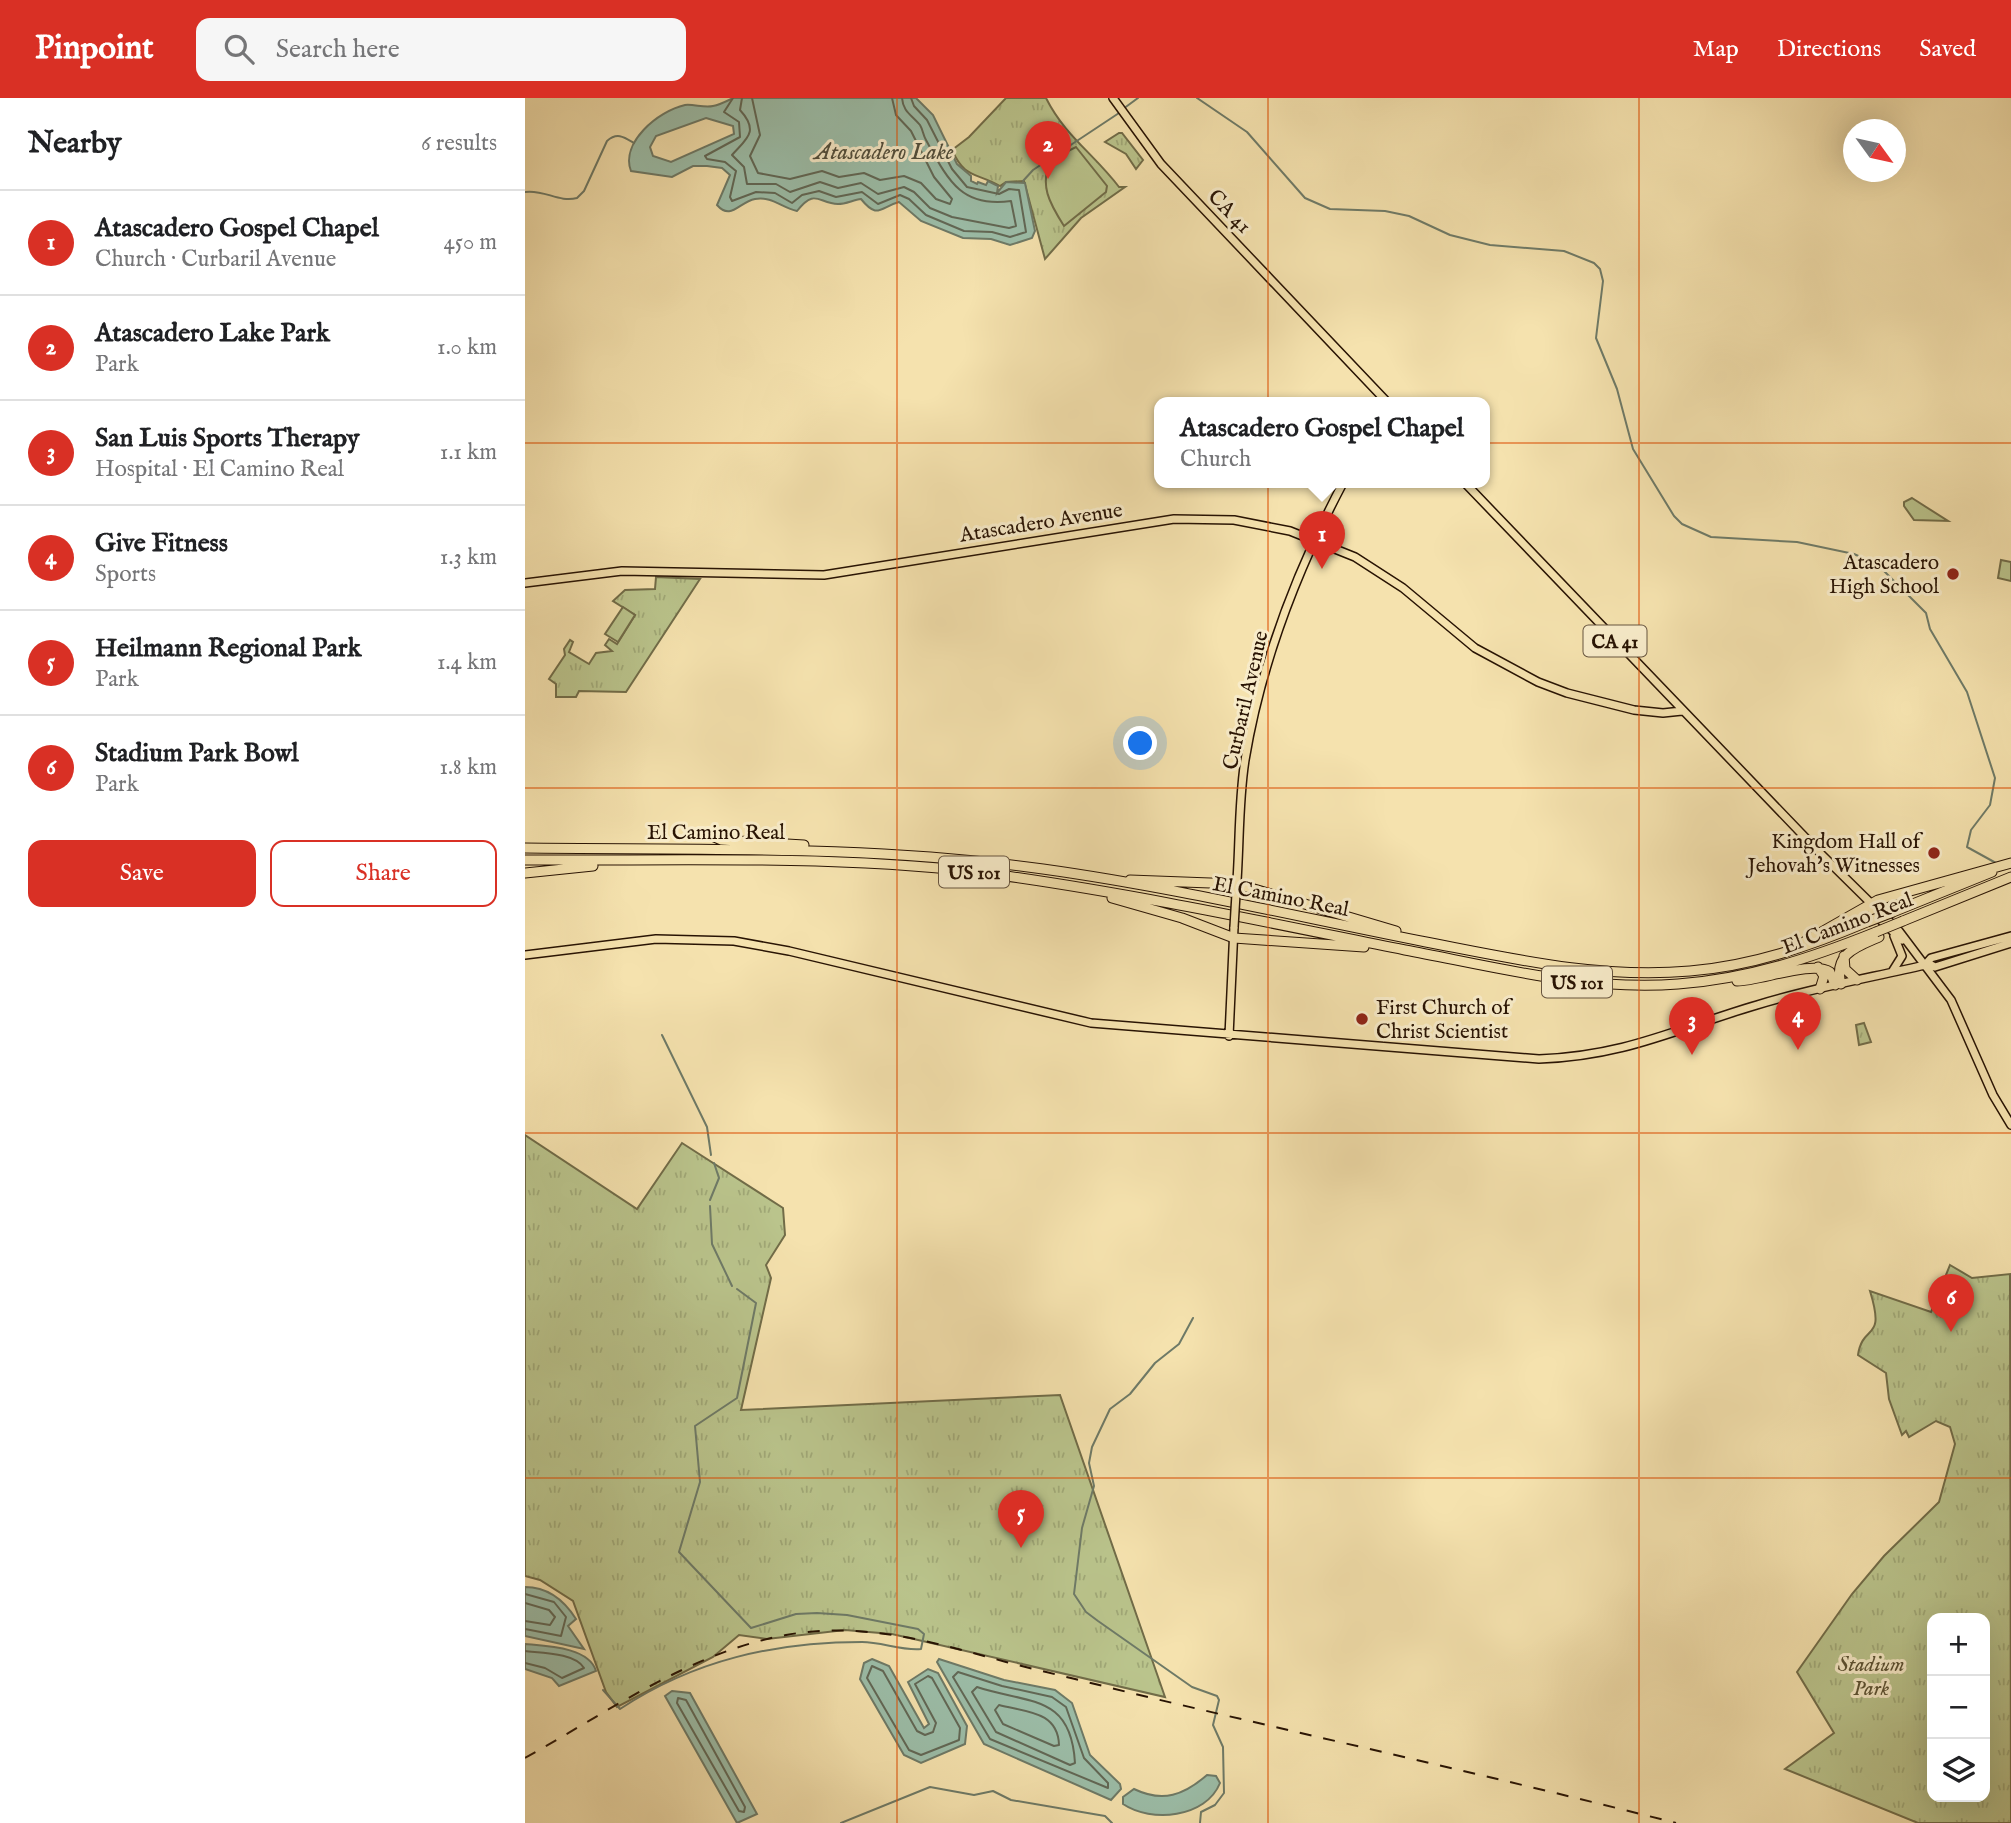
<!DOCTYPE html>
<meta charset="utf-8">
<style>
body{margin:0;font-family:"IM FELL English",serif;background:#f6f6f6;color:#202124}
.controls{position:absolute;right:21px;bottom:21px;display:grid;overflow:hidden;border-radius:14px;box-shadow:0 7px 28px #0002}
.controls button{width:63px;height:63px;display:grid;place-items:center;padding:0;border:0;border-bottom:2px solid #e0e0e0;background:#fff;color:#202124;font:35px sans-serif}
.compass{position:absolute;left:1318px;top:21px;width:63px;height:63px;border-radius:50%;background:#fff;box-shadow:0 7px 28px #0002;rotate:123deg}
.you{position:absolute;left:616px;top:646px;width:24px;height:24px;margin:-18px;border:5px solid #fff;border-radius:50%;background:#1a73e8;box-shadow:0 0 0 10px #1a73e833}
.badge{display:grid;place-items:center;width:46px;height:46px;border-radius:50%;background:#d93025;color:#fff;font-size:23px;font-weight:700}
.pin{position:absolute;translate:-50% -58px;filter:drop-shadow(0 2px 4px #0008)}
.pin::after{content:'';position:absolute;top:37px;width:24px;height:21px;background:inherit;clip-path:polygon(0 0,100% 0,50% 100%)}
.popup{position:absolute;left:629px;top:299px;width:336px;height:91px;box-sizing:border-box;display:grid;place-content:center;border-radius:14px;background:#fff;filter:drop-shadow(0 2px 5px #0005);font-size:23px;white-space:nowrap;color:#757577}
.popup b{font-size:26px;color:#202124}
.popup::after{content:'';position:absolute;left:50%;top:100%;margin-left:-14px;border:14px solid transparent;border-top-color:#fff}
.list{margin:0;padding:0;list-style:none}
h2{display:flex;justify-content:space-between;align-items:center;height:91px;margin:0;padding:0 28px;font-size:30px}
h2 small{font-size:23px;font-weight:400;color:#757577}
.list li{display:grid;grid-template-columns:46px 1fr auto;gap:21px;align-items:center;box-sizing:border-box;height:105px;padding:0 28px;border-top:2px solid #e0e0e0}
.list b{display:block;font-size:26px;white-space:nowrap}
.list p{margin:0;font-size:23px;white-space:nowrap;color:#757577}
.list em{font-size:23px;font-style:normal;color:#757577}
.actions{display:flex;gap:14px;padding:21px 28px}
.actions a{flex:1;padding:16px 0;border:2px solid #d93025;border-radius:14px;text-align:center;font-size:24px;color:#d93025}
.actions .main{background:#d93025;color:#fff}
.icon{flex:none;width:38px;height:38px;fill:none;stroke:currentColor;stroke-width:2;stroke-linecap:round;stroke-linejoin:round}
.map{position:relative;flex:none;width:1486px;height:1725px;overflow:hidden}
header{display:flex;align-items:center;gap:42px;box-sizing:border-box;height:98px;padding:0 35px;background:#d93025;color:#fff}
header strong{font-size:33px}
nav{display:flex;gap:38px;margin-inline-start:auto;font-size:24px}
.search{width:490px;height:63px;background:#f6f6f6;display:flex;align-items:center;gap:18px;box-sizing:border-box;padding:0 24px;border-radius:14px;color:#757577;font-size:26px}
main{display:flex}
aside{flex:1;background:#fff}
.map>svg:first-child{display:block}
.grass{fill:url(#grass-tufts);stroke:#716c48;stroke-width:2;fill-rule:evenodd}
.garden{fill:#bac48c;stroke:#716c48;stroke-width:2}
.water{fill:#9cbea9;stroke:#6e7a67;stroke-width:2;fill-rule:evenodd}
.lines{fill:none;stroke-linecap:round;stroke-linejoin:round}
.shore{stroke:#626856;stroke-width:2}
.stream{stroke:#6e7a67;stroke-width:2}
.major-casing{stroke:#281303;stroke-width:10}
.highway-casing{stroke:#281303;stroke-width:11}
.major{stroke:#f5e2ae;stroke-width:7}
.highway{stroke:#f5e2ae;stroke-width:9}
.rail{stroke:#281303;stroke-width:2;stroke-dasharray:12 12;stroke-linecap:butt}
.major-bridge-casing{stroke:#281303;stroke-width:10;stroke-linecap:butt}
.highway-bridge-casing{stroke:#281303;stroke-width:11;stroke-linecap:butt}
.major-bridge{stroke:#f5e2ae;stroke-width:7}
.highway-bridge{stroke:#f5e2ae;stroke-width:9}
.grid{fill:none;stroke:#de560c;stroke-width:2;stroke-opacity:0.55}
.poi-dot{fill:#8f2418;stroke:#f8ecca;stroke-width:2.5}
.labels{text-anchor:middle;stroke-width:6;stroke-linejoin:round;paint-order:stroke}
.shield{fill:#f8ecca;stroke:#66543f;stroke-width:2}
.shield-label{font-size:19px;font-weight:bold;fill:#281303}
.street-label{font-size:21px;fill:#281303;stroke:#f8ecca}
.poi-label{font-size:21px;fill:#281303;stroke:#f8ecca;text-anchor:end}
.park-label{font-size:21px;font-style:italic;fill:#5b5133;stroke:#f8ecca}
.water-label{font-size:23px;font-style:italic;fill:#514f3d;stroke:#f8ecca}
</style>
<header>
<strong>Pinpoint</strong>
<div class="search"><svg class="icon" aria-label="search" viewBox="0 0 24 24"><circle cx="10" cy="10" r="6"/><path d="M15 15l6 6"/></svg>Search here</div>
<nav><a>Map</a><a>Directions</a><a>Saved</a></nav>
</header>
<main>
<aside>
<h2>Nearby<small>6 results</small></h2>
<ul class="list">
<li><span class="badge">1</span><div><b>Atascadero Gospel Chapel</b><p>Church · Curbaril Avenue</p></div><em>450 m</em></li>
<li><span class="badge">2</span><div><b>Atascadero Lake Park</b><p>Park</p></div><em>1.0 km</em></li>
<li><span class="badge">3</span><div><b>San Luis Sports Therapy</b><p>Hospital · El Camino Real</p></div><em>1.1 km</em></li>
<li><span class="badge">4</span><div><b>Give Fitness</b><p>Sports</p></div><em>1.3 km</em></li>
<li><span class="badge">5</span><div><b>Heilmann Regional Park</b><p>Park</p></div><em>1.4 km</em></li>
<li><span class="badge">6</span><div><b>Stadium Park Bowl</b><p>Park</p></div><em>1.8 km</em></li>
</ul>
<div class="actions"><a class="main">Save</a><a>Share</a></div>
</aside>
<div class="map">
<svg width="1486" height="1725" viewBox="0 0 1486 1725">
<defs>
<pattern id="grass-tufts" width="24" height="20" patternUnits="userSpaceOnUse" patternTransform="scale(1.75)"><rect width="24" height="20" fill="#bac48c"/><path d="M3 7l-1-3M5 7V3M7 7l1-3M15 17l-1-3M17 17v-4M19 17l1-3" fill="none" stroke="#a0a877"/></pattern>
</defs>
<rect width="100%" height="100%" fill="#f5e2ae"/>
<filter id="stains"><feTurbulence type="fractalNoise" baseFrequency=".00286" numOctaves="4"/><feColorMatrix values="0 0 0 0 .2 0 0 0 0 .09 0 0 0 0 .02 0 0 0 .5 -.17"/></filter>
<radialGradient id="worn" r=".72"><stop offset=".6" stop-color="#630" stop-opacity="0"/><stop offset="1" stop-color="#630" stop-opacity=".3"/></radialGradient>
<path class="grass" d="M481 0H521C540 38 569 56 594 89H600L556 120 520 161 499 83 481 84 475 88C450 74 440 81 427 52L444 39Z
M594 35H597L618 62 611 71 601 56 580 44Z
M1387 400 1423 423 1389 422 1379 408V404Z
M131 479 175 481 101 594 54 593 51 599H31V586L24 581 40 557 39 551 45 542 48 544 44 554 64 566 71 555 87 553 80 547 84 541 92 546 110 517 88 503 100 492 130 491Z
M1339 925 1346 944 1334 947 1331 927Z
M0 1037 112 1111 157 1045 258 1110 260 1137 241 1167 246 1180 216 1312 535 1297 640 1599 367 1536 320 1532 242 1541 214 1537 188 1559 92 1609 81 1594 48 1503 15 1482 0 1478Z
M1425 1167 1447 1180 1485 1176 1486 1725H1393L1260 1671 1309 1635 1272 1574 1327 1496 1359 1458 1414 1404 1430 1346 1425 1329 1411 1323 1384 1339 1381 1333 1377 1337 1364 1301 1361 1275 1333 1257C1338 1224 1361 1245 1345 1193L1406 1214ZM1460 1520V1699H1407V1520Z"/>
<path class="garden" d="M551 49 582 88 581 94 539 128C525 106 513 86 527 61Z
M1476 462 1486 464V483L1473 480Z
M98 509 110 517 93 544 80 536Z"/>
<path class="water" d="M208 0H391L408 17 432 66 446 78V83L452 86 453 84 461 87 463 83 473 88 472 95 481 84 500 85 510 133 507 140 485 147 466 141 438 140 396 123 374 104C355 109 353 122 336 101 328 102 321 106 313 106 293 105 290 90 272 113 257 110 247 98 230 101 214 104 206 123 192 107L205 77 197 70 182 68H168L147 79 106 73C95 45 133 13 160 7 169 6 179 10 188 8 194 7 202 3 208 0ZM181 20 208 28 209 36 146 64 128 58 125 49 131 38Z
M0 1489C23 1489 39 1502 51 1521L43 1528 59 1551 0 1538Z
M0 1546C21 1548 64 1549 71 1573L34 1588 27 1580 0 1571Z
M347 1561 364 1568 399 1630 404 1626 383 1584 403 1571 413 1575 442 1628 440 1646 396 1665 379 1657 335 1581 339 1565Z
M414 1561 479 1582 530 1592 547 1605 565 1657 595 1686 596 1691 586 1702 459 1646 412 1564Z
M147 1593 165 1595 232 1716 212 1725 140 1598Z
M682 1677 691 1678 695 1685C681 1720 626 1725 598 1706V1699L609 1691C638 1705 659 1697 682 1677Z"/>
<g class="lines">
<path class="shore" d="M208 0 199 14 214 24 215 39 180 58 182 61 200 64 211 73 205 99 207 103 231 94 250 95 267 105 277 97 294 93 311 99 337 94 353 106 375 97 384 101 401 117 439 133 467 134 485 139 501 134 494 92 484 91 474 96 442 89 427 71 402 22 389 8 386 0
M217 0 215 12C235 34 221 41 207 57L219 69 222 86H251L265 94 295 84 313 90 336 85 353 96 379 89 389 94 405 110 427 119 484 130 491 128 486 103C436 110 423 82 401 42 398 37 398 32 395 27 387 17 378 14 377 0
M227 0 235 37 225 58 233 75 265 81 297 73 314 79 339 75 355 82 379 78 396 85 411 101 425 106 427 101 409 79 386 33 371 17 367 0
M0 1496 29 1504 41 1519 36 1538 0 1531
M0 1505 24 1512 30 1519 25 1527 0 1523
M0 1553C17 1555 50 1555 59 1570L37 1580 20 1570 0 1565
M347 1568 358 1573 392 1633 400 1637 408 1634 411 1625 390 1586 403 1578 407 1580 435 1630 434 1642 396 1657 384 1652 342 1580Z
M433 1574 477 1588 527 1599 541 1609 559 1660 583 1685V1690L465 1641 428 1579Z
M452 1589C504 1606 546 1596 550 1665L545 1667 471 1634 447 1594Z
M153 1600 161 1602 220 1709 219 1714 214 1713 152 1605Z
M474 1607C501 1614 533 1613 534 1647L529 1648 478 1626 470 1612Z"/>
<path class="stream" d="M672 0 722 34 780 100 805 111 860 113 884 118 925 137 965 147 1039 153 1069 165 1075 171 1078 183 1071 240 1092 291 1108 351 1149 418 1157 426 1186 439 1272 444 1329 456 1353 467 1401 515 1405 531 1442 594 1470 680 1465 707 1446 732 1442 749 1471 765
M598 11 613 0
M498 83 508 72 594 15
M0 94C19 91 34 105 52 100L59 93 82 43C92 34 99 39 109 45
M137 937 182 1029 186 1057
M185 1102 194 1080 189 1065
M185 1108 187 1146 207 1188
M668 1220 654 1246 630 1265 605 1296 585 1311 567 1349 564 1365 569 1388 557 1430 549 1496 561 1514 573 1523 667 1589 692 1598 694 1602 688 1627 698 1649 699 1695 690 1707 676 1714 675 1725
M78 1592 95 1611C169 1562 250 1544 337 1544 357 1544 377 1553 396 1551L399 1536 393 1531 322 1517 292 1515 271 1516 226 1530 154 1454 175 1384 170 1328 212 1300 231 1205 212 1191
M316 1725 405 1689 449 1697 468 1693 486 1702 580 1718 587 1725"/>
<defs>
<path id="major" d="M588 0 636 66 863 305
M940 385 1297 757 1374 833 1426 902 1468 997 1486 1027
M0 485 97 473 299 477 649 421 709 422 765 433 830 459 878 490 950 550 1013 584 1042 595 1109 612 1138 615 1157 613
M711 796C715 752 713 706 720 662 736 565 772 472 818 385
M1344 806 1348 815 1377 842
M0 857 131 841 209 843 264 853 566 925 1014 961C1101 958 1153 930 1232 907 1287 890 1344 880 1400 867L1406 860 1486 838
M1404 866 1410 869 1486 845
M1367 874 1377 858 1369 838
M704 938 709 829"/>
<path id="highway" d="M180 735 196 742 279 747
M0 750C173 752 346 747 518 771 647 789 774 819 901 844 989 861 1075 881 1165 873 1227 868 1285 848 1342 824
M0 762C158 763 318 756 474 777 611 796 745 825 880 852 970 869 1060 893 1153 886 1223 881 1286 860 1351 834
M0 775 68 768
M605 782 712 786 871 833
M587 800 657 820 709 840 839 849
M1368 814 1467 774
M1378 823 1486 779
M1279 844 1353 802 1486 765
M1319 858 1320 871 1332 882
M1293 869 1299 878 1295 891
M1212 883C1235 883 1288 862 1305 874L1310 887
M1316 886C1308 856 1331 849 1354 839"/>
</defs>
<use href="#major" class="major-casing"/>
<use href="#highway" class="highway-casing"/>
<use href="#major" class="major"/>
<use href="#highway" class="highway"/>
<path class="rail" d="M0 1660C83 1614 166 1554 261 1537 337 1523 408 1544 481 1564 524 1575 567 1585 610 1596 790 1639 971 1679 1151 1725"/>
<defs>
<path id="major-bridge" d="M709 829 711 796"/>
<path id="highway-bridge" d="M1342 824 1368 814
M1351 834 1378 823"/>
</defs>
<use href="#major-bridge" class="major-bridge-casing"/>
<use href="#highway-bridge" class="highway-bridge-casing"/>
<use href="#major-bridge" class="major-bridge"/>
<use href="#highway-bridge" class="highway-bridge"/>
</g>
<path class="grid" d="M372 0V1725M743 0V1725M1114 0V1725M0 345H1486M0 690H1486M0 1035H1486M0 1380H1486"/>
<g class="poi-dot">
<circle cx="1428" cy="476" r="7"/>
<circle cx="1409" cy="755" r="7"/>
<circle cx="837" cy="921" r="7"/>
</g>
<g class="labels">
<g class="shield">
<rect x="1058.5" y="527.5" width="63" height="31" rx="5"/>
<rect x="414" y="758.5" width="70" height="31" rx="5"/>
<rect x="1017" y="868.5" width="70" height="31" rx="5"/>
</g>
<g class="shield-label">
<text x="1090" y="550">CA 41</text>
<text x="449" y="781">US 101</text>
<text x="1052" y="891">US 101</text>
</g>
<g class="street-label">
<text transform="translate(705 113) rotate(46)" y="7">CA 41</text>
<text transform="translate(516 424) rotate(-9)" y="7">Atascadero Avenue</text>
<text transform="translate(720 602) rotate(-77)" y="7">Curbaril Avenue</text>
<text x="191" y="741">El Camino Real</text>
<text transform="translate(756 798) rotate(11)" y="7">El Camino Real</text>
<text transform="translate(1322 825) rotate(-21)" y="7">El Camino Real</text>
</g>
<g class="poi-label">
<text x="1414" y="471">Atascadero<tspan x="1414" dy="24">High School</tspan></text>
<text x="1395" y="750">Kingdom Hall of<tspan x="1395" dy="24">Jehovah's Witnesses</tspan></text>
<text x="851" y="916" text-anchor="start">First Church of<tspan x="851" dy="24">Christ Scientist</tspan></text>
</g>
<g class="park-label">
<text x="1346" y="1573">Stadium<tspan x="1346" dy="24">Park</tspan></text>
</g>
<g class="water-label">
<text x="359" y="61">Atascadero Lake</text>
</g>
</g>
<rect width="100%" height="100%" filter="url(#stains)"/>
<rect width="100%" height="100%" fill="url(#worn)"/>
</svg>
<div class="controls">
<button>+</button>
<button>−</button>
<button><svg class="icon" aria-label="layers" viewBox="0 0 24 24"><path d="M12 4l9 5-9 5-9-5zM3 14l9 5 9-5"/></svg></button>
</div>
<svg class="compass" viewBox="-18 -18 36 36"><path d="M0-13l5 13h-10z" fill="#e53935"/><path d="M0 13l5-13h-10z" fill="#757577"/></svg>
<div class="you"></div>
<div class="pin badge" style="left:797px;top:471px">1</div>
<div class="popup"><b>Atascadero Gospel Chapel</b>Church</div>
<div class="pin badge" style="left:523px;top:81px">2</div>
<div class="pin badge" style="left:1167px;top:957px">3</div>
<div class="pin badge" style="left:1273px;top:952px">4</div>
<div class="pin badge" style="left:496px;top:1450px">5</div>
<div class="pin badge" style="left:1426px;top:1234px">6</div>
</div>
</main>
